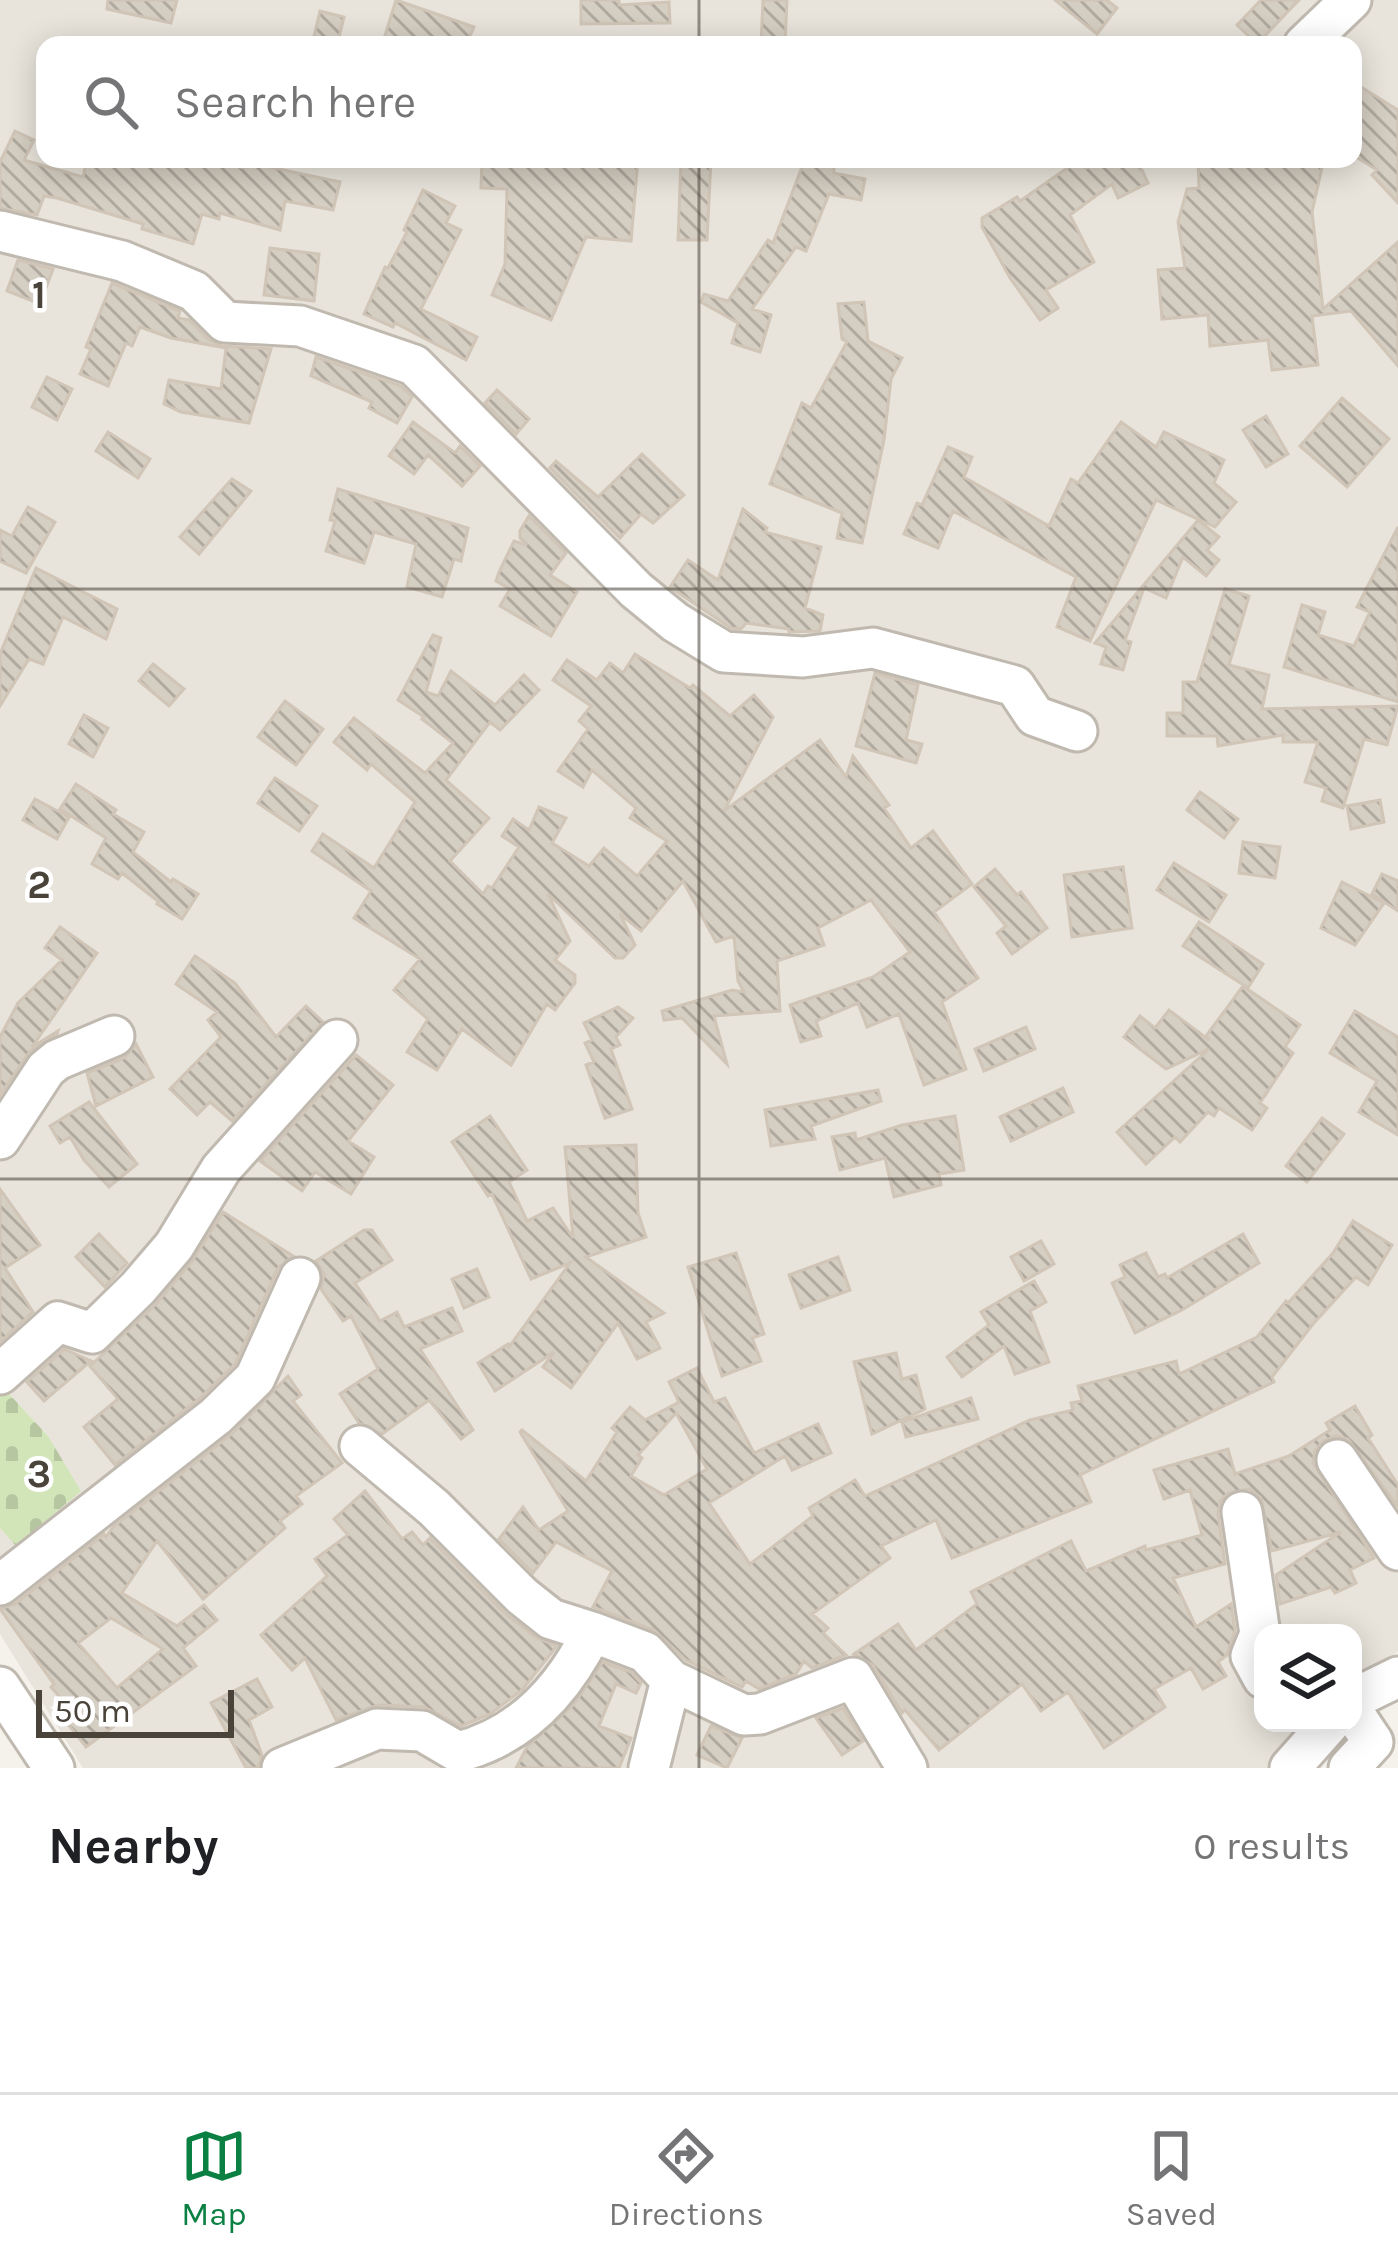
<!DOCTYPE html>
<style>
body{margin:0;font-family:Karla,sans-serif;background:#f6f6f6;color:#202124}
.controls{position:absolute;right:36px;bottom:36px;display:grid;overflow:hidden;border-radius:24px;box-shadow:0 6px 30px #0003}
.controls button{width:108px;height:108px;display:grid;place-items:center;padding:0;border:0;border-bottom:3px solid #e0e0e0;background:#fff;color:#202124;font:60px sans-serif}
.scale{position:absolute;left:36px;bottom:30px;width:198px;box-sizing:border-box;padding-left:12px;border:6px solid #49433a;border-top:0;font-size:33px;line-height:42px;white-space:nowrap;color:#49433a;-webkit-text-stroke:9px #fff;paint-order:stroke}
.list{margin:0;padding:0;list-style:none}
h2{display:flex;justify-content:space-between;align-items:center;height:156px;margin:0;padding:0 48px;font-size:51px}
h2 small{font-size:39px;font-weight:400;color:#757577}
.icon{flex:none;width:66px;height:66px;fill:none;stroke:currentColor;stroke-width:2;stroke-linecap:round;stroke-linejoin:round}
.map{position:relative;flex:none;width:1398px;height:1768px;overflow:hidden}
.search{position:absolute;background:#fff;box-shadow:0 6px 30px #0003;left:36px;right:36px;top:36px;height:132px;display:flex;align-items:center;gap:30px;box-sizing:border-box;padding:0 42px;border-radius:24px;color:#757577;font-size:45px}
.sheet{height:324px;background:#fff}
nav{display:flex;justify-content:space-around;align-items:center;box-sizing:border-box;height:168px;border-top:3px solid #e0e0e0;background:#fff;font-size:33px;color:#757577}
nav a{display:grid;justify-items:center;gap:6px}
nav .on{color:#0b8043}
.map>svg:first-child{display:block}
.residential{fill:#e8e4db;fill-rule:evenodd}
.cemetery{fill:url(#cemetery-stones)}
.building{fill:url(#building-back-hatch);stroke:#d0c5b6;stroke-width:3;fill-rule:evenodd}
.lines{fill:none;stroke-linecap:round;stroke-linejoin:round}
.minor-casing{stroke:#c0b9af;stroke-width:45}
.minor{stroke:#fff;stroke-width:39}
.grid{fill:none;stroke:#49433a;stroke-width:3;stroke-opacity:0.55}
.grid-label{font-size:39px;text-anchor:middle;font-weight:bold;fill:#49433a;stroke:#fff;stroke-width:9;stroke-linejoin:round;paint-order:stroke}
</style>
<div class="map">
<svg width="1398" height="1768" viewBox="0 0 1398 1768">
<defs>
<pattern id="cemetery-stones" width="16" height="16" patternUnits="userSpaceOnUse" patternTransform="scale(3)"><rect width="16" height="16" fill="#d2e5b9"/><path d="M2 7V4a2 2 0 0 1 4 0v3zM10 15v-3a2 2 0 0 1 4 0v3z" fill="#b6c6a0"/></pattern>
<pattern id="building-back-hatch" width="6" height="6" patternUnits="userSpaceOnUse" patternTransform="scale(3)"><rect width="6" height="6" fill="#d5cec2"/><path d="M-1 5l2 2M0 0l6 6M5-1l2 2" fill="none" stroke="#afa99f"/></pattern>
</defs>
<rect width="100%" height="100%" fill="#f5f2ec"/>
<path class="residential" d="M0 0H1398V1651L1353 1694V1633H1263V1723H1323L1276 1768H83L0 1634V1528L17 1545 48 1436 0 1384ZM45 45H1353V159H45Z"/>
<path class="cemetery" d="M0 1384 48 1436 81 1491 16 1546 0 1528Z"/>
<path class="building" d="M108 0H177L171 23 107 9Z
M396 0 474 27 466 45H382Z
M581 0H619V5L669 2 670 23 581 24Z
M763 0H787L785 45H761Z
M1055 0H1107L1117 8 1097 34Z
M1261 0H1299L1257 44 1237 25Z
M320 11 344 17 337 45H312Z
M1353 82 1398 110V203L1372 175 1377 170 1353 155Z
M15 131 34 140 24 160 83 177 87 159H212L244 168 246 162 340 182 333 210 285 201 280 230 220 213 219 219 202 214 193 244 142 229 143 224 57 198 44 196 37 215 0 208V162Z
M513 159H638L631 241 586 237 551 320 492 295 505 264 507 189 481 188 482 162 513 163Z
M681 159H711L707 240H678Z
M805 159H834V173L865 179 861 200 829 194 806 251 796 247 752 309 771 315 760 352 732 343 738 323 701 302 704 294 728 301 768 240 773 243Z
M1080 159 1086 168 1105 159H1137L1148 183 1118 198 1112 184 1070 215 1094 262 1046 290 1058 308 1040 320 1010 278 982 227V218L1017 197 1020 201Z
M1198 159H1324L1312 212 1323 309 1398 242V366L1351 311 1312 316 1318 365 1272 370 1268 340 1210 346 1208 315 1162 319 1158 270 1185 268 1178 222 1187 189 1199 188Z
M423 190 455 206 446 223 461 230 421 309 477 337 466 360 395 323 393 327 364 314 385 267 388 268 407 232 404 230Z
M270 248 319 254 314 301 264 295Z
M18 260 53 269 40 304 7 291Z
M112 283 180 311 178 318 189 320 208 339 222 346 271 349 249 423 181 412 164 404 169 380 221 389 226 348 171 338 140 327 132 346 126 343 108 386 80 374 91 349 86 347Z
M864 302 868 341 902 358 891 379 884 440 862 543 837 538 842 513 770 484 802 403 811 408 847 342 842 339 838 304Z
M316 357 401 386 412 397 397 423 369 408 372 402 311 376Z
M47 377 72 389 57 420 32 407Z
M497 390 529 419 516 434 485 403Z
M1342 398 1389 439 1347 487 1300 446Z
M1266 416 1288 454 1266 467 1243 430Z
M413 422 455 453 460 446 480 466 462 486 428 455 414 474 389 456Z
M1121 422 1156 447 1164 432 1224 460 1214 483 1236 502 1215 527 1156 500 1090 641 1057 627 1076 577 953 511 938 548 904 534 917 503 922 505 948 447 972 457 964 477 1049 526 1071 479 1078 483Z
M108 432 150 459 138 478 96 451Z
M642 454 684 495 653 523 641 514 620 538 550 468 556 461 598 497Z
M232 479 251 491 199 554 180 537Z
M338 489 468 528 461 561 454 559 442 597 407 587 416 544 374 532 364 563 326 551 335 521 330 520Z
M28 507 55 522 26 573 0 561V530L12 536Z
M743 509 767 528 765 532 821 547 805 608 823 615 820 631 789 632V629L746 623 741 629 731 628 670 587 688 560 718 580Z
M529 516 566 553 550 575 577 592 551 636 500 606 510 589 496 581 499 572 514 541 527 545 520 538V531Z
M1198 520 1219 537 1207 550 1219 560 1206 576 1183 557 1166 598 1144 588 1125 640 1131 642 1123 670 1101 664 1106 647 1095 643Z
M1398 527V702L1284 667 1302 605 1325 612 1318 635 1354 646 1370 612 1357 607Z
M36 568 117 609 106 639 63 617 43 664 29 659 0 706V654Z
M1225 589 1249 596 1229 665 1269 675 1262 709 1398 706 1387 745 1364 739 1343 808 1322 801 1326 788 1305 782 1318 742H1283V735L1218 746 1217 736H1167V713H1183V682H1197Z
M433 635 441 638 426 692 438 696 451 671 495 705 524 675 539 690 500 730 490 722 446 780 489 818 450 861 483 894 488 886 492 888 519 847 502 836 513 819 529 830 539 807 566 818 552 843 589 866 604 848 637 876 667 841 630 818 636 808 592 770 583 787 558 771 588 729 579 721 591 706 553 680 567 660 597 680 610 663 623 673 635 654 690 688 693 685 730 716 754 695 773 717 724 811 820 740 846 777 853 756 889 805 884 808 911 848 933 831 972 884 934 912 978 978 942 1002 966 1069 924 1085 899 1014 867 1027 858 1003 816 1021 821 1036 801 1042 790 1005 873 977 910 952 871 900 818 928 824 945 777 961 780 1011 714 1016 727 1064 682 1018 664 1020 662 1011 732 990 744 992 738 981 734 936 716 942 683 881 641 931 620 914 635 945 623 958H615L548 894 570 941 555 960 575 975V983L555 1010 547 1004 511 1065 462 1029 437 1070 407 1052 428 1019 394 990 420 959 354 918 371 891 312 851 323 834 374 868 415 802 371 764 367 770 334 742 354 718 425 773 453 743 422 719 424 717 398 700Z
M153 664 184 689 169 706 139 681Z
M875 673 918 685 906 740 922 744 916 763 856 746Z
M285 701 323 729 296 765 258 737Z
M84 715 108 728 93 757 69 744Z
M275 778 317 806 299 831 258 803Z
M76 784 116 810 113 814 144 832 133 852 171 882 173 879 198 894 182 919 157 904 159 902 122 873 118 879 92 864 106 838 60 809Z
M1200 792 1238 819 1224 838 1187 810Z
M35 799 69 817 57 839 23 820Z
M1380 800 1384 822 1351 829 1347 806Z
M1243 842 1280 847 1275 878 1239 873Z
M1174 863 1226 895 1209 922 1157 890Z
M1123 867 1132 928 1072 937 1064 875Z
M995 869 1017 895 1021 892 1047 928 1012 954 997 933 1006 926 974 887Z
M1382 874 1398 881V911L1372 894Z
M1342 882 1384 903 1355 945 1321 928Z
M1199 922 1263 964 1248 988 1183 946Z
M60 927 97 953 32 1047 58 1031 57 1034 30 1051 0 1095V1037L18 1003 62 960 45 948Z
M195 956 235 983 276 1037 306 1006 323 1022 232 1121 210 1102 197 1115 170 1089 221 1037 208 1020 217 1012 176 984Z
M1243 986 1300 1025 1285 1047 1293 1053 1260 1103 1267 1108 1252 1130 1219 1108 1214 1116 1208 1112 1180 1142 1175 1137 1146 1164 1117 1132 1209 1049 1166 1069 1124 1037 1140 1016 1155 1028 1169 1010 1209 1040 1206 1036Z
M618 1007 633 1018 616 1037 620 1045 611 1049 632 1109 605 1118 586 1065 594 1062 585 1043 592 1040 584 1023Z
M1355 1011 1398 1037V1135L1359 1112 1377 1081 1330 1053Z
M1026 1027 1035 1049 984 1071 975 1049Z
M136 1044 153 1077 96 1106 87 1073 124 1058Z
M356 1055 393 1085 348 1141 374 1157 351 1194 315 1172 302 1191 260 1161Z
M1063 1088 1073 1112 1011 1141 1000 1117Z
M878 1090 881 1101 811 1126 815 1139 771 1146 765 1110Z
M89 1102 137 1164 109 1187 84 1160 70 1137 60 1143 50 1126Z
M490 1116 527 1170 509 1182 527 1221 553 1208 573 1238 565 1147 636 1145 638 1213 646 1237 586 1257 664 1313 646 1322 660 1348 637 1359 618 1323 571 1388 543 1367 554 1352 495 1391 478 1363 508 1344 509 1347 570 1263 531 1279 492 1194 488 1196 452 1142Z
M955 1116 964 1170 939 1174 941 1185 894 1197 885 1158 840 1170 832 1137 855 1133 856 1140 902 1125Z
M1322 1118 1344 1134 1307 1182 1286 1166Z
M0 1189 40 1245 5 1268 33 1312 0 1342Z
M223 1212 293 1256 278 1268 235 1364 200 1398 115 1465 84 1427 118 1399 90 1366 156 1304 192 1261Z
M1353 1221 1392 1245 1368 1285 1356 1277 1313 1324 1272 1377 1274 1382 1080 1475 1091 1502 952 1558 936 1520 881 1546 890 1558 812 1614 828 1628 823 1633 846 1655 812 1668 804 1661 796 1674 759 1689 746 1681 742 1687 686 1660 654 1630 593 1607 612 1571 556 1542 533 1573 499 1539 523 1507 539 1530 568 1511 520 1432 522 1430 586 1481 617 1432 612 1428 630 1407 645 1420 679 1402 669 1382 697 1368 714 1402 725 1398 754 1453 818 1424 831 1453 792 1470 785 1456 709 1503 750 1564 813 1516 809 1508 855 1480 865 1496 1030 1420 1073 1410 1071 1403 1082 1401 1078 1386 1176 1361 1179 1374 1257 1337 1286 1301 1288 1303 1333 1253ZM676 1413 707 1469 664 1495 631 1476 642 1458 638 1455Z
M364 1230H372L392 1260 355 1283 380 1321 397 1312 404 1327 452 1308 462 1331 420 1349 473 1430 461 1439 429 1400 382 1434 359 1423 340 1394 378 1369 351 1316 343 1321 321 1289 324 1274 316 1261Z
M99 1234 127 1263 105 1287 76 1257Z
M1243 1234 1259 1263 1182 1310 1135 1333 1112 1283 1125 1277 1120 1265 1146 1253 1158 1277 1165 1274 1167 1278Z
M1041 1241 1054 1264 1024 1281 1011 1257Z
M736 1253 764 1334 752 1338 761 1361 722 1376 688 1267Z
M838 1257 850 1290 801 1308 789 1275Z
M477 1269 489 1297 464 1308 452 1279Z
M1034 1281 1046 1302 1030 1311 1049 1362 1015 1374 1004 1346 962 1377 947 1357 989 1325 981 1312Z
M64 1349 91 1361 44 1401 27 1382Z
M896 1353 902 1379 916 1375 925 1409 872 1434 854 1362Z
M288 1376 301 1395 293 1401 342 1463 296 1496 302 1504 280 1521 285 1528 203 1599 157 1541 122 1593 177 1626 204 1605 217 1620 183 1648 196 1666 86 1747 56 1709 65 1703 51 1687 54 1684 0 1609 15 1604 104 1534 106 1537 113 1527 233 1433ZM111 1618 163 1649 117 1688 78 1643Z
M971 1398 978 1419 906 1437 902 1422Z
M1355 1406 1372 1435 1368 1438 1398 1485V1507L1348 1439 1336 1436 1323 1441 1315 1451 1313 1463 1374 1558 1350 1570 1356 1583 1335 1593 1331 1587 1280 1604 1276 1575 1341 1532 1272 1551 1261 1498 1250 1489 1228 1493 1220 1502 1218 1514 1225 1564 1173 1578 1196 1627 1231 1604 1235 1631 1227 1655 1218 1662 1226 1676 1203 1689 1191 1668 1154 1689 1165 1707 1104 1748 1068 1692 1041 1711 1022 1684 939 1750 905 1710 902 1713 873 1665 854 1654 898 1624 916 1650 977 1604 971 1592 1071 1541 1086 1571 1145 1546 1146 1550 1202 1535 1190 1490 1164 1499 1154 1470 1228 1449 1235 1474 1289 1456 1330 1430 1326 1423Z
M365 1491 402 1539 412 1532 423 1545 430 1538 507 1615 537 1638 557 1646 522 1690 490 1714 461 1726 424 1707 378 1705 336 1720 305 1658 292 1670 261 1635 327 1576 315 1559 348 1535 334 1519Z
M603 1662 631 1672 641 1683 636 1693 616 1684 599 1726 631 1738 619 1768H516L527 1747 573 1705Z
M257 1679 272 1707 249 1720 262 1755 258 1768H246L211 1703Z
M843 1708 863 1741 842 1755 816 1718Z
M711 1726 742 1738 727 1768 697 1755Z"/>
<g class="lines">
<defs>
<path id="minor" d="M1304 45 1351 0
M0 231 122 261 194 291 225 322 300 326 414 365 636 590 675 622 724 652 803 657 873 648 1015 686 1035 716 1077 731
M0 1139 46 1069 57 1060 114 1036
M0 1374 58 1322 92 1333 138 1288 174 1246 221 1169 337 1040
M1337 1460 1398 1550
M1242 1512 1260 1634 1251 1656 1263 1678
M0 1585 216 1416 255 1378 300 1278
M592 1632 645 1652 671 1680 649 1768
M671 1680 744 1715 760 1714 853 1678 907 1768
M0 1687 54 1768
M1353 1699 1398 1677
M282 1768 377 1729 422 1731 458 1752C522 1736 564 1689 592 1632L551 1619 522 1596 434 1508 360 1446
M1290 1768 1330 1723
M1349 1768 1373 1742 1353 1712"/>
</defs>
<use href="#minor" class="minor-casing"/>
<use href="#minor" class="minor"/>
</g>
<path class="grid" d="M699 0V45M699 159V1768M0 589H1398M0 1179H1398"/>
<g class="grid-label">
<text x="39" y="308">1</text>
<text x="39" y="898">2</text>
<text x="39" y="1487">3</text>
</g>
</svg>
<div class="controls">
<button><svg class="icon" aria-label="layers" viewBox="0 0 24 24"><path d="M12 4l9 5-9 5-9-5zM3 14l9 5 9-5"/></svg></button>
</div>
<div class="scale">50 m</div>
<div class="search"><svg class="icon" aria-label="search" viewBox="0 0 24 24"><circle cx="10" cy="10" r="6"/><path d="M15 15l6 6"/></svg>Search here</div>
</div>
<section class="sheet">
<h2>Nearby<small>0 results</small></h2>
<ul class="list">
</ul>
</section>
<nav>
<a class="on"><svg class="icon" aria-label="map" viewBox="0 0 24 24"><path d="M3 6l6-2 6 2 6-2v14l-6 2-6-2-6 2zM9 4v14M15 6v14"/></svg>Map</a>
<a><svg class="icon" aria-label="directions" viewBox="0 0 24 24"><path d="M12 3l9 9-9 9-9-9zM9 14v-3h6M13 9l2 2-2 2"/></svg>Directions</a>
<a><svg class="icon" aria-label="saved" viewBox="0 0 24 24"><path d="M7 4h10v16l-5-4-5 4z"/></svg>Saved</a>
</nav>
